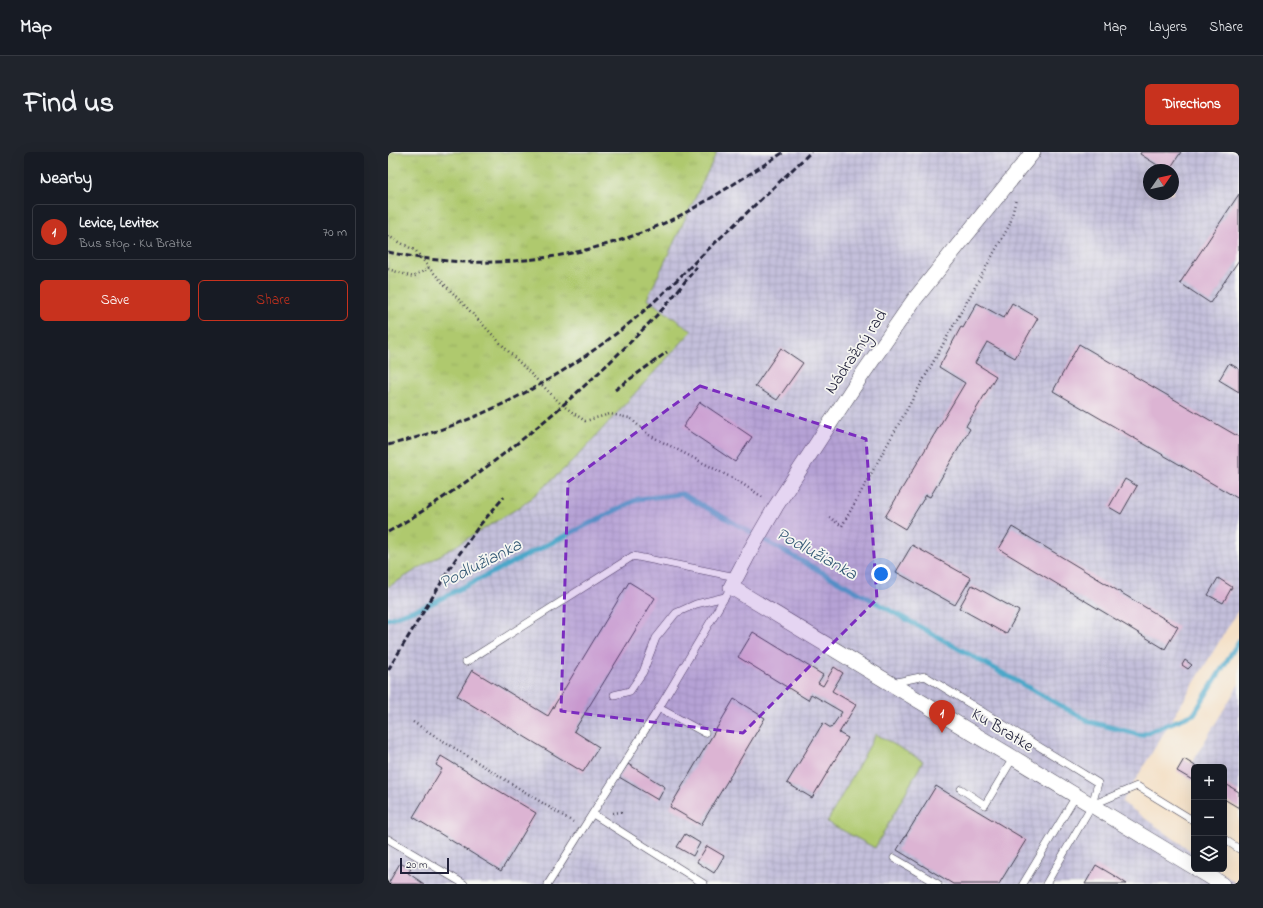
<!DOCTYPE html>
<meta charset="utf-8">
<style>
body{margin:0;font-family:"Indie Flower",sans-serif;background:#20242c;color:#f1f3f6}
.controls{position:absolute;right:12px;bottom:12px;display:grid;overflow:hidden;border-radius:6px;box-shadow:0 4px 16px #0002}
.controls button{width:36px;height:36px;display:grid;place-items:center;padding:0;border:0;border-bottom:1px solid #363941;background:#171b24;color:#f1f3f6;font:20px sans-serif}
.compass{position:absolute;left:755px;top:12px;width:36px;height:36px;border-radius:50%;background:#171b24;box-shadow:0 4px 16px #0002;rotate:56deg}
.scale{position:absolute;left:12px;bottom:10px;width:49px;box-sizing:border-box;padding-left:4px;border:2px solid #22223b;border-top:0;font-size:11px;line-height:14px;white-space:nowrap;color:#22223b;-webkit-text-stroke:3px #f6f6f2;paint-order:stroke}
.you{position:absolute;left:493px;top:422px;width:14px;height:14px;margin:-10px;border:3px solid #fff;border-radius:50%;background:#1a73e8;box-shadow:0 0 0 6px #1a73e833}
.badge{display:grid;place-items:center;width:26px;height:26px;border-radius:50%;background:#c8321e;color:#fff;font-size:13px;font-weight:700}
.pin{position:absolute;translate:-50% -33px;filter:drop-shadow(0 1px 2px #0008)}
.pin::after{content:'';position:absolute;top:21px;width:14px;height:12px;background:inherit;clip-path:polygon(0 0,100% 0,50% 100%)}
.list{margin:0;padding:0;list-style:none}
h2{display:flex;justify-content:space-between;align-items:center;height:52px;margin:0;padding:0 16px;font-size:17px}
h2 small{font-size:13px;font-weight:400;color:#9ea1a6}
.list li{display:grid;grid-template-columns:26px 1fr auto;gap:12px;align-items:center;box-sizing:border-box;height:56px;margin:0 8px 8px;padding:0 8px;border:1px solid #363941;border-radius:6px}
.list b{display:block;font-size:15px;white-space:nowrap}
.list p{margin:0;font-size:13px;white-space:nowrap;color:#9ea1a6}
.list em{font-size:13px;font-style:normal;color:#9ea1a6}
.actions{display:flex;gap:8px;padding:12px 16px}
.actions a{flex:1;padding:9px 0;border:1px solid #c8321e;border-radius:6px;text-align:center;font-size:14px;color:#c8321e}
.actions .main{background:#c8321e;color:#fff}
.icon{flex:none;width:22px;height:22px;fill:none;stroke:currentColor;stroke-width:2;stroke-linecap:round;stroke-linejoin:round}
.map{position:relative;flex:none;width:851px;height:732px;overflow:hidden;border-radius:6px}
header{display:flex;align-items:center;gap:24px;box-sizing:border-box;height:56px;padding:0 20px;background:#171b24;border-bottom:1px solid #363941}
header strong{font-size:19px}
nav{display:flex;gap:22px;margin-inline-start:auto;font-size:14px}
.intro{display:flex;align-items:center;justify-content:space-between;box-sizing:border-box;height:96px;padding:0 24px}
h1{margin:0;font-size:28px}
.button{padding:10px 18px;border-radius:6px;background:#c8321e;color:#fff;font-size:14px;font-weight:700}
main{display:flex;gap:24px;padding:0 24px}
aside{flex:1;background:#171b24;border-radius:6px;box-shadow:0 4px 16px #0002}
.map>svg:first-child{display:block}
.industrial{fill:url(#industrial-grid);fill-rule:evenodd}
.grass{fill:url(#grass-tufts);stroke:#687654}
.pitch{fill:#afc96e;stroke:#687654}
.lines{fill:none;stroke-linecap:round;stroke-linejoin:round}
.stream{stroke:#4ba7c9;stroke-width:5}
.building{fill:#dcb4d3}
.service-casing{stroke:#423e50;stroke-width:8}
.minor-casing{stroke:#423e50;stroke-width:16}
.path{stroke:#423e50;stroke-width:2.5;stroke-dasharray:1 3;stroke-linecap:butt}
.service{stroke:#fff;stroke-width:7}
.minor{stroke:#fff;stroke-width:15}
.rail{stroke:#22223b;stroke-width:3;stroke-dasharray:6 3;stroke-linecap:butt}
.marked{fill:#7b2cbf;fill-opacity:0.2;stroke:#7b2cbf;stroke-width:3;stroke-dasharray:8 5;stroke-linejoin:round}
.labels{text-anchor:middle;stroke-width:3.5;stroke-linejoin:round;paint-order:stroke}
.street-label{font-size:17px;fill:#22223b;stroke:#f6f6f2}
.water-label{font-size:18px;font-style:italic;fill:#325774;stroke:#f6f6f2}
</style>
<header>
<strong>Map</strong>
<nav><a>Map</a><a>Layers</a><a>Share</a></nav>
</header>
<div class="intro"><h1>Find us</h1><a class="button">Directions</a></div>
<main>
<aside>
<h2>Nearby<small></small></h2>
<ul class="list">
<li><span class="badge">1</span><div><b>Levice, Levitex</b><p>Bus stop · Ku Bratke</p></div><em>70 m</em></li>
</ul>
<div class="actions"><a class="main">Save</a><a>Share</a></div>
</aside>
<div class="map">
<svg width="851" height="732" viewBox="0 0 851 732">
<defs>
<pattern id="industrial-grid" width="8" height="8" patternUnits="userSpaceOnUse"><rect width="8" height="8" fill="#c4c0db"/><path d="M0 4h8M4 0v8" fill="none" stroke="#a8a5bd"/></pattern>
<pattern id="grass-tufts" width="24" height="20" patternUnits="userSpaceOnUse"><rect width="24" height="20" fill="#afc96e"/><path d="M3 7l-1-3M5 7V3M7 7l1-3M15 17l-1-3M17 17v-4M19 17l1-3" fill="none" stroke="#96ac60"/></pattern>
</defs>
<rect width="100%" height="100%" fill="#f6f6f2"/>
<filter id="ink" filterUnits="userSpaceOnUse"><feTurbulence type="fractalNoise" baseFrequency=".025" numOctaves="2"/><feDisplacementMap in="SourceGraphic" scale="8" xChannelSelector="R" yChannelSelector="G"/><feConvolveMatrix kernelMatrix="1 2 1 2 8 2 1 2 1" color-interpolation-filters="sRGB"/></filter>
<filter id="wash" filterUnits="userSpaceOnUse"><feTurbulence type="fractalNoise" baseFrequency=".012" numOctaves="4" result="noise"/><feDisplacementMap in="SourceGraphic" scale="16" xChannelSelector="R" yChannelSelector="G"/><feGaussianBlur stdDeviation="0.9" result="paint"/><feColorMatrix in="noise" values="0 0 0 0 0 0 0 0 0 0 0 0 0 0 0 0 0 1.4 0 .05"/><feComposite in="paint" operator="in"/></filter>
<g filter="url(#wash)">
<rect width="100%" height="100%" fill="#f4e0c6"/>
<path class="industrial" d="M329 0H851V457L734 650 806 701V717H828L849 732H0V435L135 353 184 310 303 179 259 147ZM761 18H785V42H761Z
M851 532V640L836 631V615H809L803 612Z"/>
<path class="grass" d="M0 0H329L259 147 304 179 184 310 135 353 0 435Z"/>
<path class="pitch" d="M488 582 535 609 487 696 439 670Z"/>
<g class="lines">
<path class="stream" d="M0 467 38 454 250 347 294 342 702 570 753 583 806 562 851 489"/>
</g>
<g id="blocks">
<path class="building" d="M753 0H793L781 18H777L752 2Z
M851 42V108L822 151 792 131Z
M589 151 616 166 624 151 650 166 627 206 599 190 587 211 608 224 578 274 582 277 542 345 538 343 517 377 497 365 577 231 551 215 573 175 575 176Z
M691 192 851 285V347L665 239Z
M393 196 415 211 389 248 367 234Z
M841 211 851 217V240L831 228Z
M312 250 364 285 347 310 295 275Z
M737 327 749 334 733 362 721 355Z
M624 375 790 475 777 497 611 397Z
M524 393 583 426 567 453 508 420Z
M830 426 844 435 835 451 820 443Z
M241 430 267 446 186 579 211 595 195 620 69 544 84 518 160 564Z
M584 433 631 459 618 482 571 456Z
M365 480 435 523 430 531 435 534 446 515 455 521 444 539 468 553 451 581 460 586 424 646 399 631 435 571 443 576 454 560 423 542 420 548 350 505Z
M797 508 804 513 800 517 794 513Z
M346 547 377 566 313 673 282 655Z
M53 604 148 661 113 719 25 665 54 617 48 613Z
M796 607 809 615H806V629L789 619Z
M240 612 277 635 270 648 231 625Z
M836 631 851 640V656L836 647Z
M548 634 638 688 611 732H565L509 698Z
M297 682 312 691 305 704 289 695Z
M319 694 336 704 326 721 309 710Z
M12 711 23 717 20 721 36 732H0Z
M708 713 730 726 739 732H697Z"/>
</g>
</g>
<g filter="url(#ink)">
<use href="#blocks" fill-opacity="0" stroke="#423e50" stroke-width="1"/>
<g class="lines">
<defs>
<path id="service" d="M78 510 245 404 348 425
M504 531 537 524 710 631 704 653 658 732
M226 543 242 539 255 520 268 486 288 461 308 452 337 445
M271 556 317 581
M573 637 597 653 625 606
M704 653 749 634 806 669
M205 662 316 732
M0 687 76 732
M836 687 851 697
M506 706 550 732
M160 732 271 556 343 435
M635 732 688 644"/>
<path id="minor" d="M645 0 526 148 467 233 388 354 362 399 343 435 806 715
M809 717 834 732"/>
</defs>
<use href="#service" class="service-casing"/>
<use href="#minor" class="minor-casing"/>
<path class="path" d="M0 84 28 99 41 116 120 199 174 253 197 269 222 262 242 266 261 283 350 329 376 346
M0 117 25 125 41 116
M441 365 454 374 622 72 628 47
M25 570 185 670
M225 661 235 660"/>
<use href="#service" class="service"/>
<use href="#minor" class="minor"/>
<path class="rail" d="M0 100C98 122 206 108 295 62 330 43 363 21 396 0
M227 238 279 200
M0 293C84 273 160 234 229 181 258 159 285 132 311 106 348 71 386 35 423 0
M0 380C100 322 188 247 268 164 283 149 295 131 309 115
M0 518 67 408 91 374 116 345"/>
</g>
</g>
<path class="marked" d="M312 234 478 287 489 447 355 581 173 559 180 330Z"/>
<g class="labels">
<g class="street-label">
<text transform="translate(467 199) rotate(-56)" y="6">Nádražný rad</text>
<text transform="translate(615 577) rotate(31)" y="6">Ku Bratke</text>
</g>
<g class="water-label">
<text transform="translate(429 401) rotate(29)" y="6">Podlužianka</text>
<text transform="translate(92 411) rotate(-27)" y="6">Podlužianka</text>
</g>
</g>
</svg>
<div class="controls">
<button>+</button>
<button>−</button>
<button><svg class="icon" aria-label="layers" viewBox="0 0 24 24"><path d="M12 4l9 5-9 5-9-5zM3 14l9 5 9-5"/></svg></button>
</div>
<svg class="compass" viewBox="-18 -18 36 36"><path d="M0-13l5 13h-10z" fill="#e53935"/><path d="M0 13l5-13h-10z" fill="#9ea1a6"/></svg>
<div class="scale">20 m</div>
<div class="you"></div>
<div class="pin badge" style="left:554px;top:581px">1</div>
</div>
</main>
